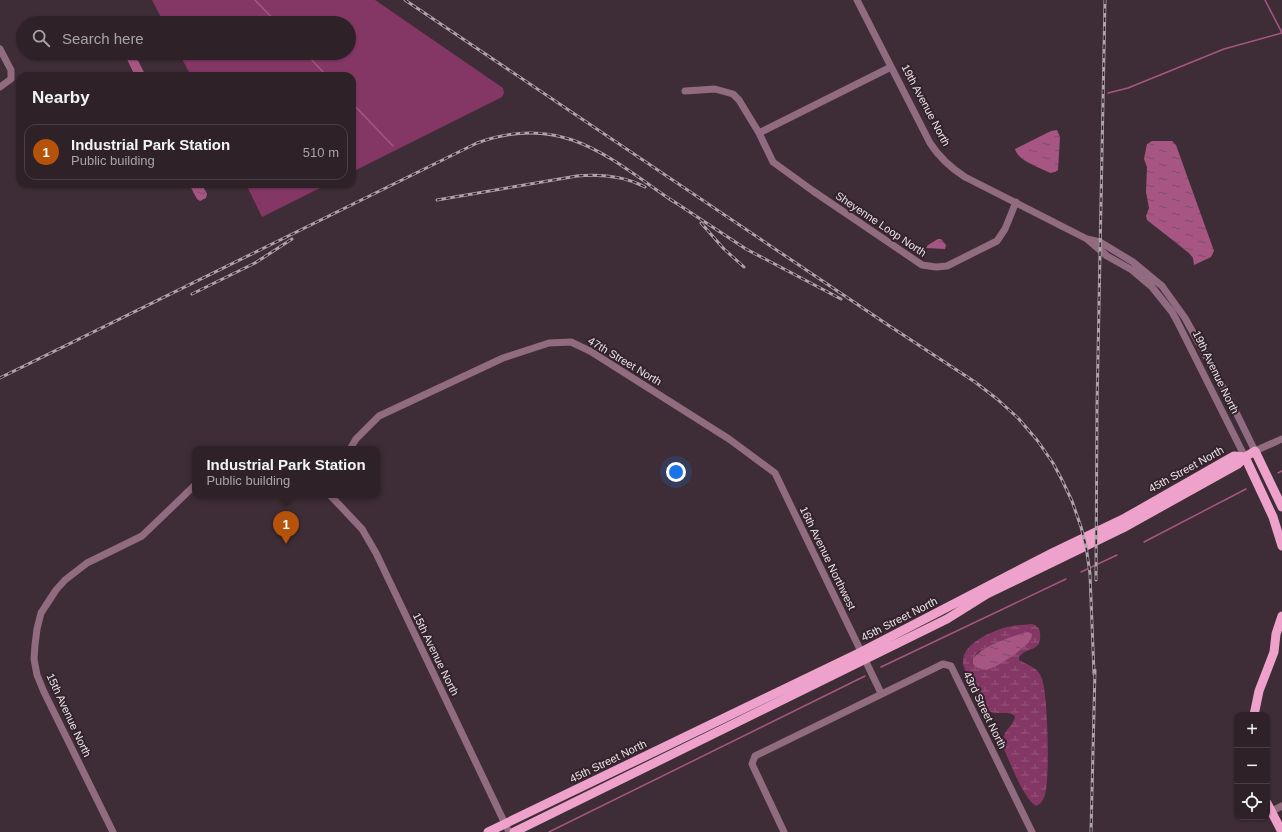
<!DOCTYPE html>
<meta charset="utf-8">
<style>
body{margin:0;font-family:Arial,sans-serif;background:#3a2f34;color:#f1f3f6}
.controls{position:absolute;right:12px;bottom:12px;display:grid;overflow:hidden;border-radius:8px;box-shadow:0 1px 3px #0004}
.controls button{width:36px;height:36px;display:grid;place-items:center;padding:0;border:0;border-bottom:1px solid #493f45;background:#2e2228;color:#f1f3f6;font:20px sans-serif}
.you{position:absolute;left:676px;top:472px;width:14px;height:14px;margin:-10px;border:3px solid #fff;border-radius:50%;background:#1a73e8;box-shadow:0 0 0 6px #1a73e833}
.badge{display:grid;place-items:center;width:26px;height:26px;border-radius:50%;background:#b45309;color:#fff;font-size:13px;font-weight:700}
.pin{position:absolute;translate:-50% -33px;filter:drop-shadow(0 1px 2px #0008)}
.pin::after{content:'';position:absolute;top:21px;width:14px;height:12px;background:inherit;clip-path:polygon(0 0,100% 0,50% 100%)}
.popup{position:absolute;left:192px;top:446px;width:188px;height:52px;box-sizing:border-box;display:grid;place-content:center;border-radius:8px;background:#2e2228;filter:drop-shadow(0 1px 3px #0005);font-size:13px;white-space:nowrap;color:#a7a4a8}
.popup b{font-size:15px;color:#f1f3f6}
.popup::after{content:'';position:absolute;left:50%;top:100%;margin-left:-8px;border:8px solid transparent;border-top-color:#2e2228}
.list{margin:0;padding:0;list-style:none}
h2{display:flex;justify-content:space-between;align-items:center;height:52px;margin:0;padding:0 16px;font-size:17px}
h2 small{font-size:13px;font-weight:400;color:#a7a4a8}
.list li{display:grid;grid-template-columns:26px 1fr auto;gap:12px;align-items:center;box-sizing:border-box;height:56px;margin:0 8px 8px;padding:0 8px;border:1px solid #493f45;border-radius:12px}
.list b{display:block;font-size:15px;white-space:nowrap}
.list p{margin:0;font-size:13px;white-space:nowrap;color:#a7a4a8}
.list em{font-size:13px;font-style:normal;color:#a7a4a8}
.icon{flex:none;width:22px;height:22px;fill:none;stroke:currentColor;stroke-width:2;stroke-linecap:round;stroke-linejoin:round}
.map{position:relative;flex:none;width:1282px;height:832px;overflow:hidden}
.search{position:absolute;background:#2e2228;box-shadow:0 1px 3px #0004;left:16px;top:16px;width:340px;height:44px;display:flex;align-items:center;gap:10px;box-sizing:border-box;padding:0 14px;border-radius:22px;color:#a7a4a8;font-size:15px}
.panel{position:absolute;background:#2e2228;box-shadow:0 1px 3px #0004;left:16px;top:72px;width:340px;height:116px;border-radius:12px}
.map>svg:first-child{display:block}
.grass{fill:#843765}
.wetland{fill:url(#wetland-marsh);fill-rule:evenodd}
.water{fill:url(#water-ripples)}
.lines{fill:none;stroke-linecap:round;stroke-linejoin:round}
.stream{stroke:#a75684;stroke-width:1.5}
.minor{stroke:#916b7f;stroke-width:7}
.major{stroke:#eea2cb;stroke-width:9}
.rail-casing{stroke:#afa2a9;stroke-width:3}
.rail{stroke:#33232c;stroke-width:1.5;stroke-dasharray:4.5;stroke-linecap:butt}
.labels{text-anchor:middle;stroke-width:4;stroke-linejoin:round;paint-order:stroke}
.street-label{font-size:11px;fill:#eee3e9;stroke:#33232c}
</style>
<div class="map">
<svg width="1282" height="832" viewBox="0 0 1282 832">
<defs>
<pattern id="wetland-marsh" width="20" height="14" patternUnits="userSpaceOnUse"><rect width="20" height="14" fill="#843765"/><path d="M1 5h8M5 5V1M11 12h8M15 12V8" fill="none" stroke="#96547b"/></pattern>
<pattern id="water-ripples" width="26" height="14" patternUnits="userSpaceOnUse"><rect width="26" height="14" fill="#a75684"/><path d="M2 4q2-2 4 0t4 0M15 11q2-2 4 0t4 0" fill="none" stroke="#7c4e68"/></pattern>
</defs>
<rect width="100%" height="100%" fill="#3e2d36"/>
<path class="grass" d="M152 0H375L503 88 504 93 502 97 352 172V76H191L179 53H349V23H164Z
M246 184H328L262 217Z"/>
<path class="wetland" d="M1032 624C1037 626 1040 628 1040 633 1042 653 1028 646 1019 657V660C1029 666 1038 667 1042 679 1048 695 1050 778 1045 795 1043 800 1041 804 1036 806 1023 798 1010 762 1003 747 1002 727 1013 729 1015 716 1006 709 996 718 984 708 980 700 963 670 963 663 961 644 992 631 1007 627 1015 625 1024 625 1032 624ZM1004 640 1028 643C1014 654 1001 664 984 670L973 658 978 652Z"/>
<path class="water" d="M124 53H134L146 76H135Z
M1057 130 1060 137 1058 170 1055 172 1050 173C1040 167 1018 161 1015 149L1051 131Z
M1152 141H1172L1176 145 1214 251 1211 257 1194 265 1193 258 1189 253 1147 220 1146 216 1149 208 1146 192 1147 167 1144 159 1147 144Z
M189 184H202L207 194 206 198 200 201 197 199Z
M938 239H941L946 245 945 249 926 248 928 245Z
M1028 632 1032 634C1032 637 1031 640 1029 642 1022 650 994 670 984 670 979 670 976 667 973 664V658C985 645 1011 636 1028 632Z"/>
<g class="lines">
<path class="stream" d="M255 0 277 23
M305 53 327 76
M1108 93 1128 88 1224 49 1282 33 1265 0
M352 103 393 146
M1278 473 1282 471
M1144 542 1246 489
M1081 572 1117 555
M881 667 1066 579
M549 832 865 676"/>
<path class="minor" d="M857 0 930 143C939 157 951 168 965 177L1087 239 1107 256 1132 270 1152 287 1172 312 1177 321 1245 457
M0 49 11 70V79L0 87
M685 91 715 89 733 94 739 100 759 133 773 162 813 191 922 265 936 267 947 266 997 241 1005 229 1016 202
M759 133 891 67
M1087 239 1100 242 1133 262 1162 286 1185 318 1229 398 1255 451 1282 439
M350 449 356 439 379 416 503 358 549 343 571 342 590 351 729 439 775 473 881 693
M330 495 362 529 376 553 509 832
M1272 811 1282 806
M113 832 44 692 37 675 34 659 35 645 37 629 41 613 56 590 65 580 87 563 142 536 195 485
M784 832 752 764 755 756 943 664 951 666 1032 832"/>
<path class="major" d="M1245 457 1273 517 1282 546
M1254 715 1259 691 1274 652 1276 634 1282 616
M1267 803 1282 832
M488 832 861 652 1054 552 1125 518 1234 456 1245 457
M514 832 947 619 987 594 1123 528 1238 464 1245 457 1255 451 1282 507"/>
<defs>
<path id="rail" d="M405 0 888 325 975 382 997 399 1018 418 1037 440 1053 463 1062 480 1072 501 1081 527 1086 546 1090 574 1094 674
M670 199 746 249 841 299
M437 200 577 176C600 174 624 176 645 187
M701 223 724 249 744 267
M192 294 255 263 292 239
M0 378 477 143C562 112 608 157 674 202
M1096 580 1097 406 1105 0
M1091 832 1095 670"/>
</defs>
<use href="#rail" class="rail-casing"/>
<use href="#rail" class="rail"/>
</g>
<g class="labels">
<g class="street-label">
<text transform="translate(926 105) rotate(62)" y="4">19th Avenue North</text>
<text transform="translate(881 224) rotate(34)" y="4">Sheyenne Loop North</text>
<text transform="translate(625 361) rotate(31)" y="4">47th Street North</text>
<text transform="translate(1216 372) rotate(64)" y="4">19th Avenue North</text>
<text transform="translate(1186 469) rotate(-29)" y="4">45th Street North</text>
<text transform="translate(828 558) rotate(64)" y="4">16th Avenue Northwest</text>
<text transform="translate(899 619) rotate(-27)" y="4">45th Street North</text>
<text transform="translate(436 654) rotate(64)" y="4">15th Avenue North</text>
<text transform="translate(985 710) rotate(64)" y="4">43rd Street North</text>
<text transform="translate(69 715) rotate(65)" y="4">15th Avenue North</text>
<text transform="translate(608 761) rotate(-26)" y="4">45th Street North</text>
</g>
</g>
</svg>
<div class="controls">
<button>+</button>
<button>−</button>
<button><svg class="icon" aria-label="locate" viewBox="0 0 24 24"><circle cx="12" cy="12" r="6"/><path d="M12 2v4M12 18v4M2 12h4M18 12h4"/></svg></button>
</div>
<div class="you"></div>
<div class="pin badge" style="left:286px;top:544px">1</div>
<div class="popup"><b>Industrial Park Station</b>Public building</div>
<div class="search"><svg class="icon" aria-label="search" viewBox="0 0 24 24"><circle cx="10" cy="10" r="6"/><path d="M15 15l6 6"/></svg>Search here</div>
<section class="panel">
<h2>Nearby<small></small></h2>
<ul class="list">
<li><span class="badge">1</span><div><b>Industrial Park Station</b><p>Public building</p></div><em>510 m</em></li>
</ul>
</section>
</div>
